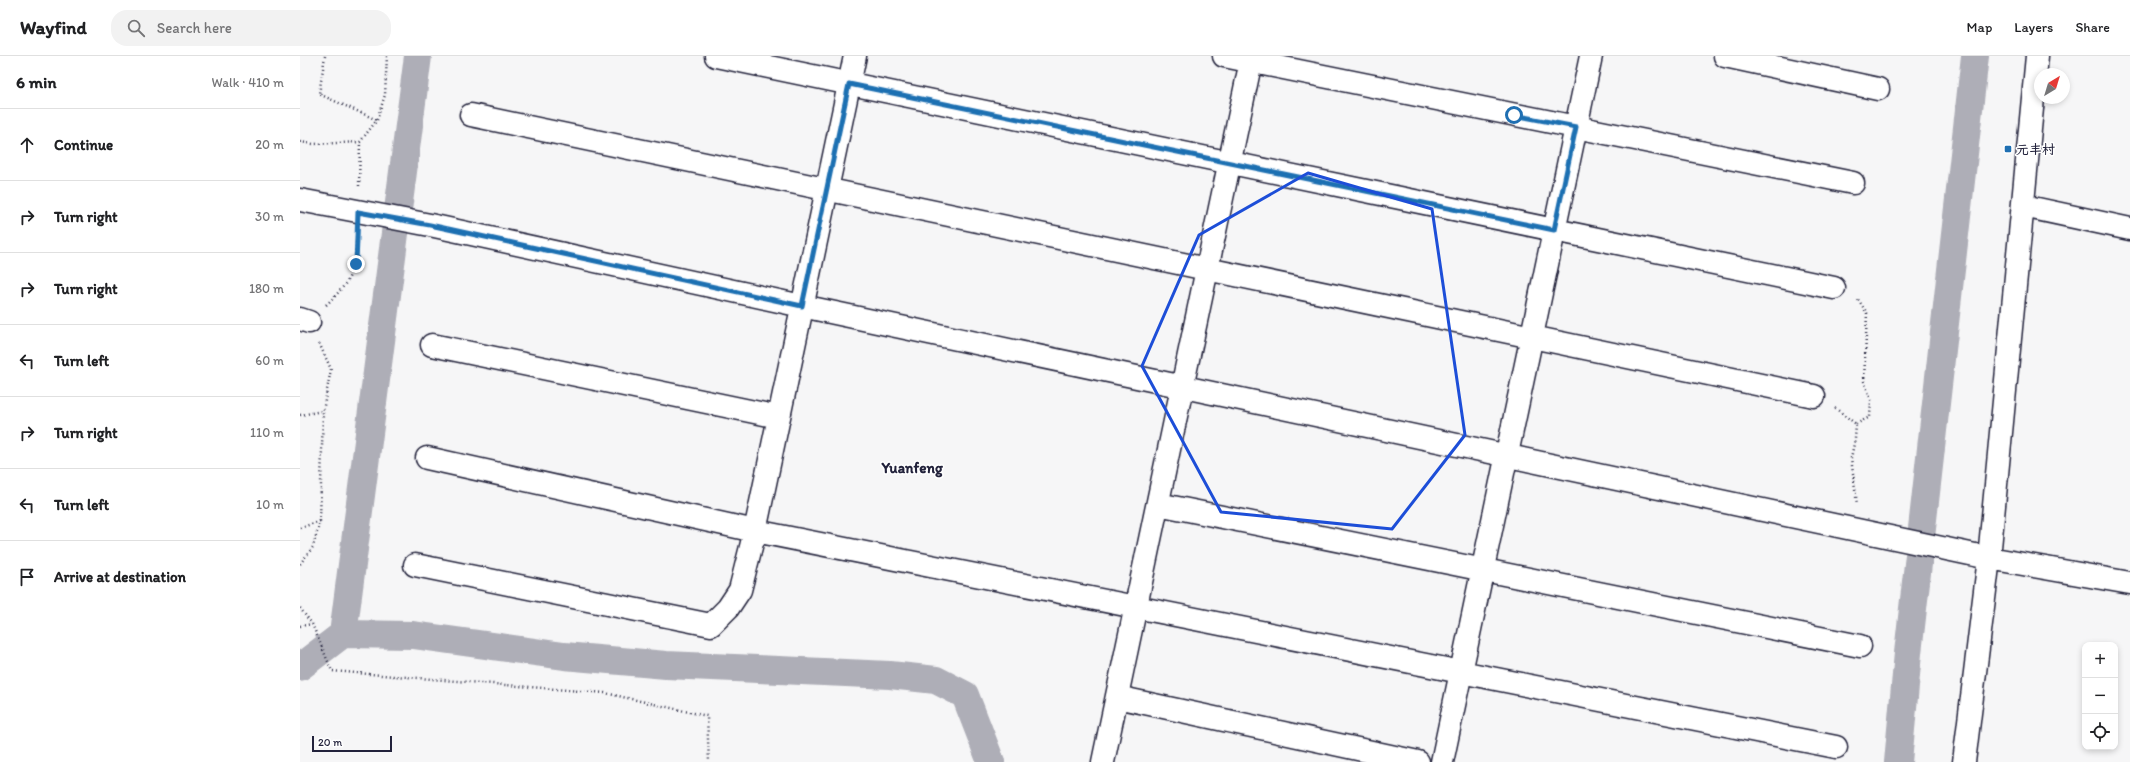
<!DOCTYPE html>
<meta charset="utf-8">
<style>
body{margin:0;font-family:Itim,"LXGW WenKai TC",sans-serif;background:#f2f2f2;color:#202124}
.controls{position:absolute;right:12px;bottom:12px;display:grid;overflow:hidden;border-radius:8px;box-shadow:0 2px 6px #0003}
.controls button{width:36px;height:36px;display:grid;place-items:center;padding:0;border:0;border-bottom:1px solid #e0e0e0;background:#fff;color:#202124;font:20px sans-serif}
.compass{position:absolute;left:1734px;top:12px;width:36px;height:36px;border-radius:50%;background:#fff;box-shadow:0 2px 6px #0003;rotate:38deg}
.scale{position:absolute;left:12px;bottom:10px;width:80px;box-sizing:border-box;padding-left:4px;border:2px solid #22223b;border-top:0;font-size:11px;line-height:14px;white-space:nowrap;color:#22223b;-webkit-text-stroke:3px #fff;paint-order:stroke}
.stop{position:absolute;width:12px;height:12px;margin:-9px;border:3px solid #1f6fb2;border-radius:50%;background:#fff}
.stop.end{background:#1f6fb2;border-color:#fff;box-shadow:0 1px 4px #0008}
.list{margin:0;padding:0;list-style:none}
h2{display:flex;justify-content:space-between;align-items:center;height:52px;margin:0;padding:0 16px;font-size:17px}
h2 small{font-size:13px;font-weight:400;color:#757577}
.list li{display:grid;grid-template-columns:26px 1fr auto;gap:12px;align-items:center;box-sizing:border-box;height:72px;padding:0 16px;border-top:1px solid #e0e0e0}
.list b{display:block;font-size:15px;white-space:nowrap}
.list em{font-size:13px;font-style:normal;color:#757577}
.icon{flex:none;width:22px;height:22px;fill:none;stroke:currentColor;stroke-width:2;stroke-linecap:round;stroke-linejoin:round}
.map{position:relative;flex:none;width:1830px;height:706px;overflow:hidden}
header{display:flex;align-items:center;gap:24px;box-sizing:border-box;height:56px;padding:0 20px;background:#fff;border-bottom:1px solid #e0e0e0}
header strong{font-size:19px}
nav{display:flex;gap:22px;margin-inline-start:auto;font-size:14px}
.search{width:280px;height:36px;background:#f2f2f2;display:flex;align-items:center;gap:10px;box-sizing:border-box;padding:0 14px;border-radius:16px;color:#757577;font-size:15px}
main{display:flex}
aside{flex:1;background:#fff}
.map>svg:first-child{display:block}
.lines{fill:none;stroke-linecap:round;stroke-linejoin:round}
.canal{stroke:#aeaeb7;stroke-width:28}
.minor-casing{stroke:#22223b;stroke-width:25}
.path{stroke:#22223b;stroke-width:2.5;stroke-dasharray:1 3;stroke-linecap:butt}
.minor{stroke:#fff;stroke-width:22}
.route{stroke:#1f6fb2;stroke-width:5}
.marked{fill:none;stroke:#1d4ed8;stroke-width:3;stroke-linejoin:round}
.poi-dot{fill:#1f6fb2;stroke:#fff;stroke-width:1.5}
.labels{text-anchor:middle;stroke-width:3;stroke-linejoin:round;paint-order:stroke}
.poi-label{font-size:13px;font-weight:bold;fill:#22223b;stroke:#fff;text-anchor:start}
.quarter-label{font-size:15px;font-weight:bold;fill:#22223b;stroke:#fff}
</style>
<header>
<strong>Wayfind</strong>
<div class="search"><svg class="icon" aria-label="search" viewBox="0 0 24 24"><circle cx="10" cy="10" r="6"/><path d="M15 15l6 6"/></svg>Search here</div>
<nav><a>Map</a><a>Layers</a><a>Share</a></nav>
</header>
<main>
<aside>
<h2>6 min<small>Walk · 410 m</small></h2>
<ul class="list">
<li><svg class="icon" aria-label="ahead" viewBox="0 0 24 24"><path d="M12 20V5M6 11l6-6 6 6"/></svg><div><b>Continue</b></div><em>20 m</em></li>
<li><svg class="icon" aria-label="right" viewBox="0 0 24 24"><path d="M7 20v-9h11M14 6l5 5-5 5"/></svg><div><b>Turn right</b></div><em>30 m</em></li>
<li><svg class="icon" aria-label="right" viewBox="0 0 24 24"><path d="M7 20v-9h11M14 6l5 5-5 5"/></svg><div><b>Turn right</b></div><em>180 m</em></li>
<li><svg class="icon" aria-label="left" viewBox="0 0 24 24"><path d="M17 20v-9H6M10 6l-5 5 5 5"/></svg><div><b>Turn left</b></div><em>60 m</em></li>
<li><svg class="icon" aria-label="right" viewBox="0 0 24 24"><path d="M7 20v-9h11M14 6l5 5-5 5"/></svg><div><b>Turn right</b></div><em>110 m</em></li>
<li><svg class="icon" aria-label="left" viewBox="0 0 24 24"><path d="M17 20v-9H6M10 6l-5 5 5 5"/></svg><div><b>Turn left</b></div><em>10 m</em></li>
<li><svg class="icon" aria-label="arrive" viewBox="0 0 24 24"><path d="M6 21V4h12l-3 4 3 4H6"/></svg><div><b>Arrive at destination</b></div></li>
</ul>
</aside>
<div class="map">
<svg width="1830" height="706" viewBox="0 0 1830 706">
<rect width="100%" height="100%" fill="#f6f6f7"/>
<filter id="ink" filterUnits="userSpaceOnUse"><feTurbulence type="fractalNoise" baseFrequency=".025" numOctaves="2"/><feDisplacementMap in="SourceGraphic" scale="8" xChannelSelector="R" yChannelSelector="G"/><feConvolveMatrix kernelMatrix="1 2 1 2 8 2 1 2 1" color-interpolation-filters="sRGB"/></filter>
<g filter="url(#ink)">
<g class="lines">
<path class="canal" d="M43 578 118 0
M0 611 43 578 113 579 264 600 366 609 590 619 636 624 665 639 691 706
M1598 706 1608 597 1675 0"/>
<defs>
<path id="minor" d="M416 0 1534 232
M924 0 1553 127
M1425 0 1578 33
M171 59 1514 340
M0 144 130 169 502 250 1689 502 1830 527
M1723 150 1830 173
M0 263 9 266
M132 289 479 361
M127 402 455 475 1536 691
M858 448 1560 590
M115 509 411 569 428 552 440 534 455 475 555 0
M817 641 1118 706
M803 706 952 0
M1142 706 1291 0
M1664 706 1689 502 1737 0"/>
</defs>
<use href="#minor" class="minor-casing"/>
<path class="path" d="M25 0 19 38 77 64
M0 86 13 88 60 86 77 64 85 39 87 0
M59 130 60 86
M26 249C51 225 55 216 57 181
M1535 352 1556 368 1555 383 1551 402 1557 448
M0 359 23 355
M1556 368 1570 361 1571 344 1564 325 1567 257 1557 242
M0 472 20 465
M0 508 13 491 20 465 23 355 31 313 19 287
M0 552 12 568 32 615 305 637 407 660 409 706
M0 570 12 568"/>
<use href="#minor" class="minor"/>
</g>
</g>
<g class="lines" filter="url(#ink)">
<path class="route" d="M56 208 58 156 130 169 502 250 549 28 1254 174 1276 71 1214 59"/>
</g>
<path class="marked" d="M1008 117 1132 153 1165 379 1092 473 921 456 842 310 899 179Z"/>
<rect class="poi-dot" x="1704" y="89" width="8" height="8" rx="2"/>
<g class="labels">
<g class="poi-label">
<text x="1716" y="98">元丰村</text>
</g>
<g class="quarter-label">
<text x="612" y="417">Yuanfeng</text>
</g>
</g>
</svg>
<div class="controls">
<button>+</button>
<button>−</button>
<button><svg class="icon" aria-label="locate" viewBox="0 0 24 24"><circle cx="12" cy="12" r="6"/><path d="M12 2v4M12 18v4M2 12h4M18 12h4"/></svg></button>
</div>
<svg class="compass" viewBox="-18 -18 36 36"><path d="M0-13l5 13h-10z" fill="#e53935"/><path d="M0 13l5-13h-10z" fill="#757577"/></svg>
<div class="scale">20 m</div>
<div class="stop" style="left:1214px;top:59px"></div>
<div class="stop end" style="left:56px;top:208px"></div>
</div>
</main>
